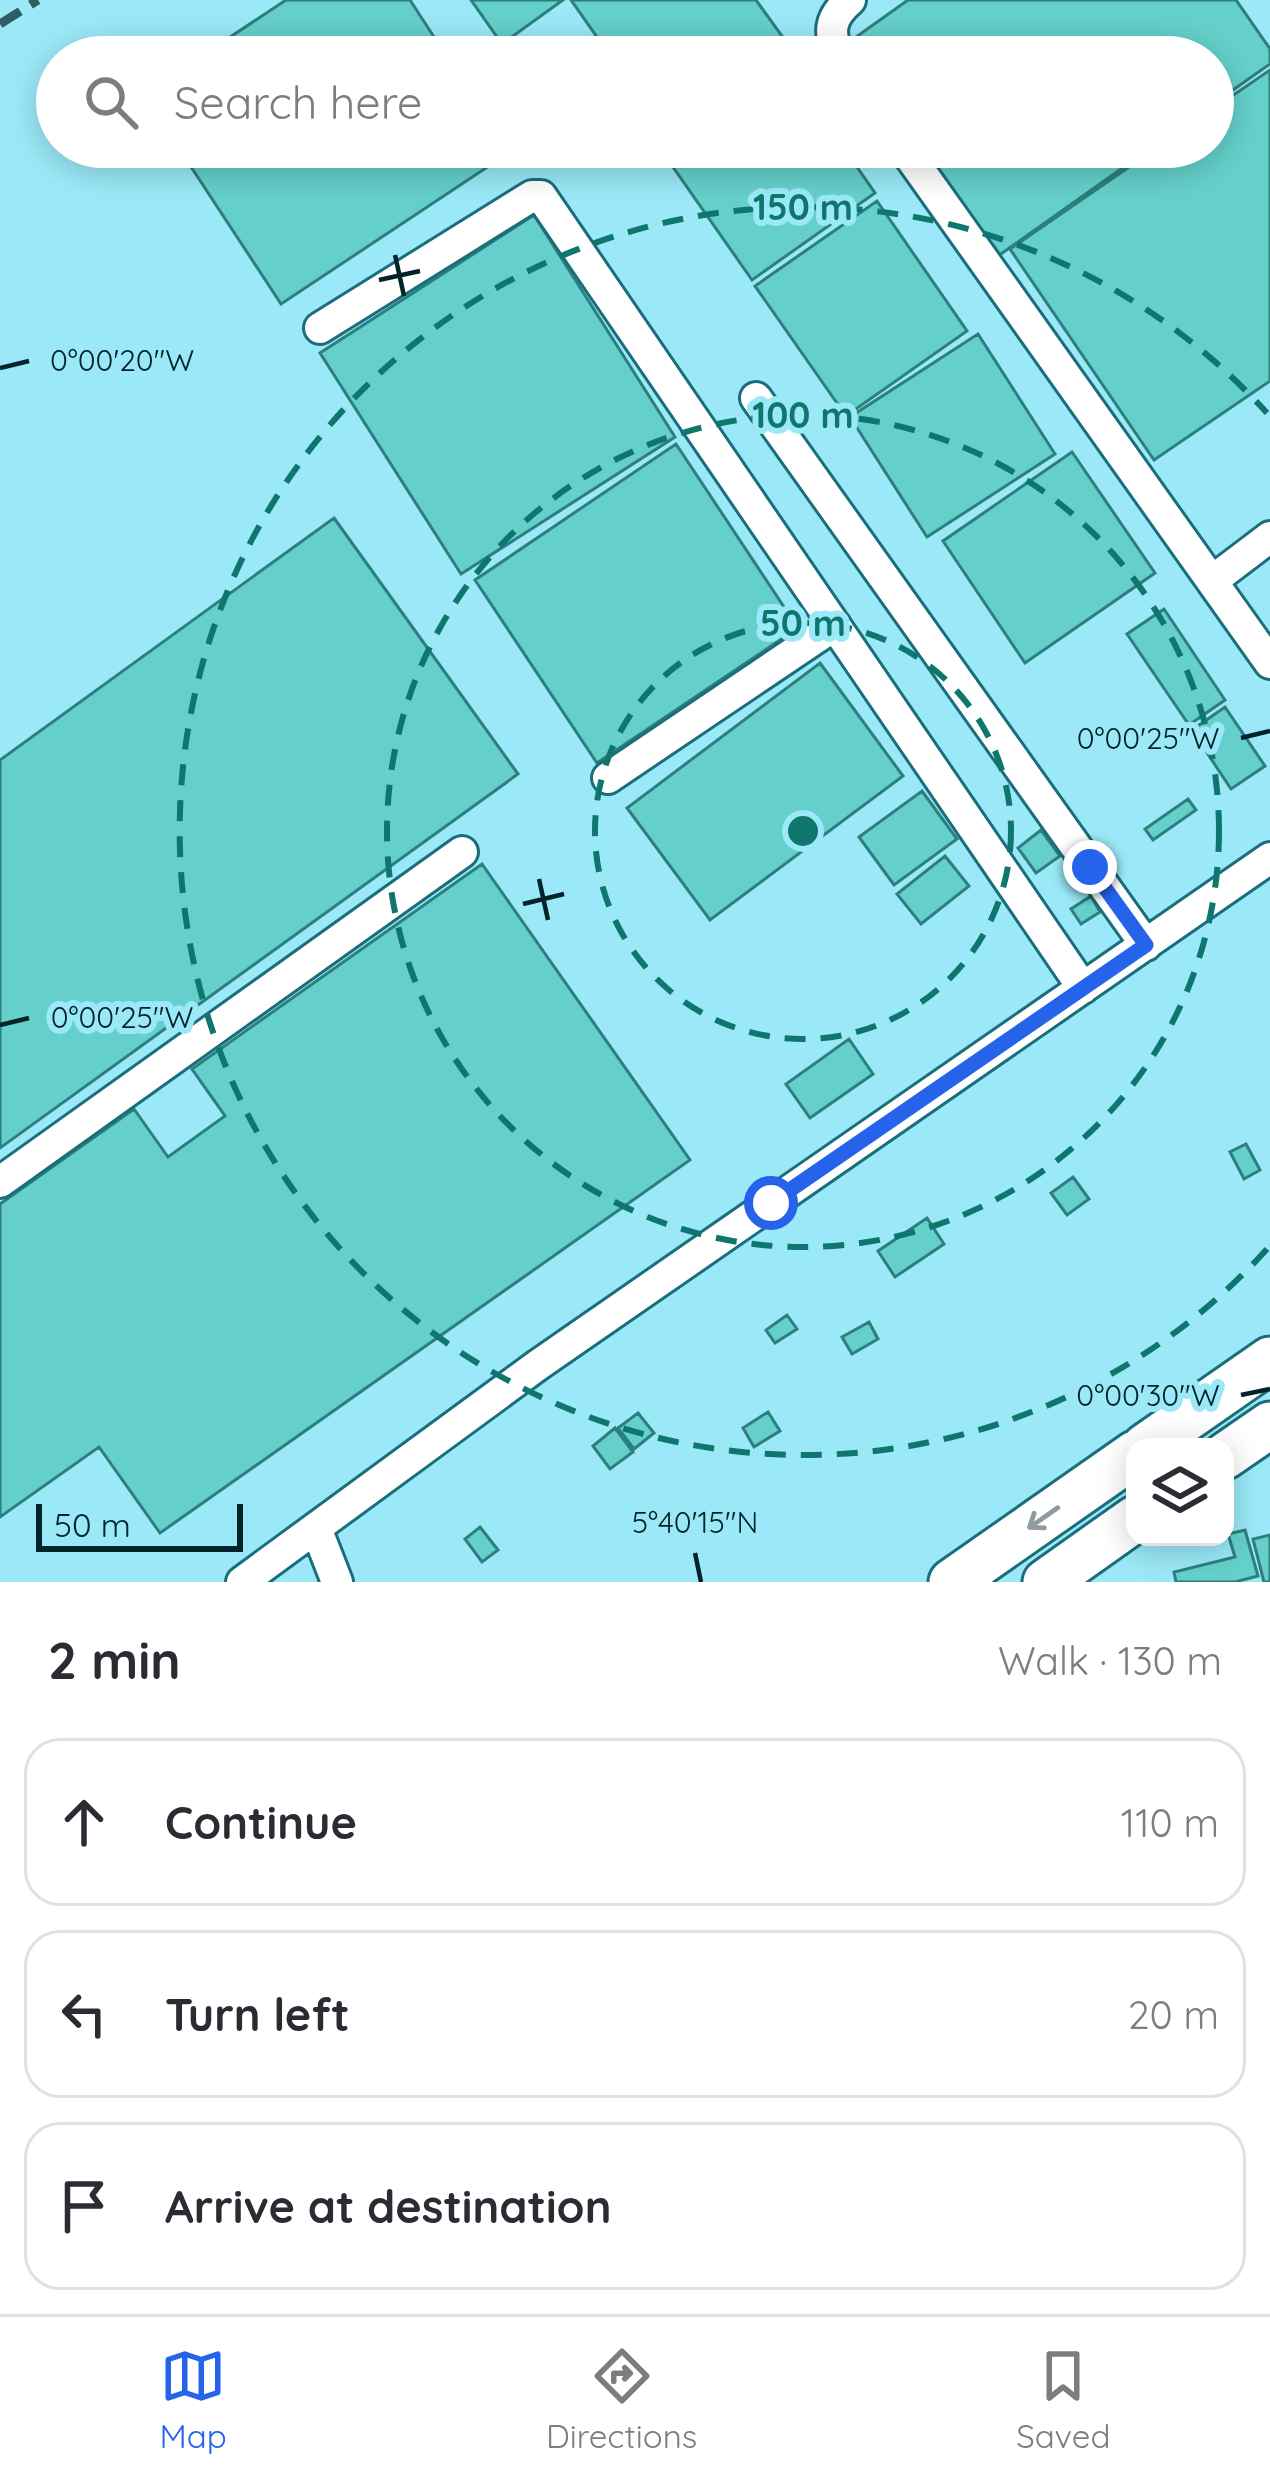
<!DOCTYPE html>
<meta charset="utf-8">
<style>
body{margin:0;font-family:Quicksand,sans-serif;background:#f2f2f3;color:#2b2b33}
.controls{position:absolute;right:36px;bottom:36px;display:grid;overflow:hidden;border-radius:24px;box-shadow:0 6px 30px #0003}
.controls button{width:108px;height:108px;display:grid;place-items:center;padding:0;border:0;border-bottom:3px solid #e1e1e2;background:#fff;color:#2b2b33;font:60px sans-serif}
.scale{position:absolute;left:36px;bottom:30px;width:207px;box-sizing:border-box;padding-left:12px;border:6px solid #022329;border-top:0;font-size:33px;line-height:42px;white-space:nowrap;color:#022329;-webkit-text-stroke:9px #9be9f8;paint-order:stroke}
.stop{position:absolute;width:36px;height:36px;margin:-27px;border:9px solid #2563eb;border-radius:50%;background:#fff}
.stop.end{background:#2563eb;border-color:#fff;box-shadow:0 3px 12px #0008}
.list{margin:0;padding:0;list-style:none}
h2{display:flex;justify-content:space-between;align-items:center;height:156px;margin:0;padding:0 48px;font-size:51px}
h2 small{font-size:39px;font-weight:400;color:#7c7c81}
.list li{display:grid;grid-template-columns:78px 1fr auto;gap:36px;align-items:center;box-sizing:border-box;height:168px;margin:0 24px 24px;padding:0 24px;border:3px solid #e1e1e2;border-radius:36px}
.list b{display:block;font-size:45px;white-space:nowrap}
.list em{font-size:39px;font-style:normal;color:#7c7c81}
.icon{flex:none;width:66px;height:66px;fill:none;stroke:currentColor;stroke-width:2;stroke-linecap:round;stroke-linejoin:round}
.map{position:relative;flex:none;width:1270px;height:1582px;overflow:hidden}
.search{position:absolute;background:#fff;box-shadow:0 6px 30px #0003;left:36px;right:36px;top:36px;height:132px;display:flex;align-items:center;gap:30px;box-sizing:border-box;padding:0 42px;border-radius:66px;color:#7c7c81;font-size:45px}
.sheet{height:732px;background:#fff}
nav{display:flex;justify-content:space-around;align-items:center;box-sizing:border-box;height:168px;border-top:3px solid #e1e1e2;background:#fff;font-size:33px;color:#7c7c81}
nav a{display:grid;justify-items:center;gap:6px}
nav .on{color:#2563eb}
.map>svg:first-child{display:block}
.building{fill:#65d0cb;stroke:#2c7f7c;stroke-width:3}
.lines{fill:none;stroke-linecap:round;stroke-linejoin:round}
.minor-casing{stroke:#1a6e7c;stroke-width:36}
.highway-casing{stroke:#1a6e7c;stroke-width:51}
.minor{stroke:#fff;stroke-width:30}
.highway{stroke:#fff;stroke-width:45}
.rail{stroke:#2f5d65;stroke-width:9;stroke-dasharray:24 12;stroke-linecap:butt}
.oneway{stroke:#8d9c9f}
.route{stroke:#2563eb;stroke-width:15}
.ticks{fill:none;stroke:#022329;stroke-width:4.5}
.ring{fill:none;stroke:#0f766e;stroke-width:6;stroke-dasharray:21 15}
.ticks-label{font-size:30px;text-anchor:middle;fill:#022329;stroke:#9be9f8;stroke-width:12;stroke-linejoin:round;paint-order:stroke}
.centre{fill:#0f766e;stroke:#9be9f8;stroke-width:6}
.ring-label{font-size:36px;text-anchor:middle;font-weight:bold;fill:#0f766e;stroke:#9be9f8;stroke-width:12;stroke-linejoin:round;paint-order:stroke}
</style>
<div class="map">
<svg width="1270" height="1582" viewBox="0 0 1270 1582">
<rect width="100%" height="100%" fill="#9be9f8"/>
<path class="building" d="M286 0H410L447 57H200Z
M471 0H563L502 44Z
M571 0H756L787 43 768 57H611Z
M908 0H1236L1270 49V64L1213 104V57H860L849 42Z
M1270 70V381L1154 460 1010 249 1158 147H1213V109Z
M178 147H507L510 152 281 304Z
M659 147H843L875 193 752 280Z
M922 147H1152L998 256Z
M877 201 967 331 846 416 755 286Z
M534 215 675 437 461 574 320 353Z
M978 334 1055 454 927 537 850 417Z
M676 444 798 628 597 763 475 580Z
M1072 452 1155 573 1025 663 943 541Z
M334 518 518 774 0 1148V760Z
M1164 609 1225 700 1189 725 1127 634Z
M820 663 903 776 710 920 627 808Z
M1225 707 1265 766 1231 789 1192 730Z
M922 791 957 839 894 885 859 837Z
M1188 799 1196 810 1153 840 1145 829Z
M1041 830 1060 856 1036 873 1018 848Z
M945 856 969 886 921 924 897 894Z
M482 864 690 1160 160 1533 99 1447 0 1517V1204L134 1109 168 1157 225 1116 192 1069Z
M1091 896 1100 912 1081 924 1071 909Z
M849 1039 873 1074 810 1118 786 1084Z
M1246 1144 1260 1170 1244 1179 1230 1152Z
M1073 1177 1089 1199 1067 1215 1051 1193Z
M927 1218 944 1244 895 1277 878 1251Z
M787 1315 797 1329 775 1343 766 1330Z
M869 1322 878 1339 852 1354 842 1337Z
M768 1412 780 1431 754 1447 743 1428Z
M638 1413 654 1433 634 1449 618 1428Z
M615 1428 633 1452 610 1469 593 1446Z
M480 1527 498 1550 482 1562 465 1539Z
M1245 1530 1258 1576 1235 1582H1176L1174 1572 1235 1557 1228 1534Z
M1270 1535V1582H1264L1253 1539Z"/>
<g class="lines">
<defs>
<path id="minor" d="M839 57C828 33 829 18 850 0
M903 147 1270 663
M320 328 532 196H541L1083 988
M756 398 1146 945
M1212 581 1270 537
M608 778 835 625
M0 1182 462 852
M316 1528 337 1582
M242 1582 538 1365 1270 858"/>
<path id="highway" d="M1145 1447 1270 1360
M1225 1456 1270 1425
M952 1582 1135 1454
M1046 1582 1135 1519"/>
</defs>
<use href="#minor" class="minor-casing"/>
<use href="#highway" class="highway-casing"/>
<use href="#minor" class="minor"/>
<use href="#highway" class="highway"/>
<path class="rail" d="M0 24 38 0"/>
</g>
<defs><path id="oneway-shaft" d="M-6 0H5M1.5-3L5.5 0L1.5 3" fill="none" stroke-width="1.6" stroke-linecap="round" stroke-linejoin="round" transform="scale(3)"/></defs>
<use class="oneway" href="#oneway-shaft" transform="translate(1043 1518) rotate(145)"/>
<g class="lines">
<path class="route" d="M771 1203 1146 945 1090 867"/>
</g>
<path class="ticks" d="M395 255 404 296M379 280 420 271M0 368 29 361M1241 738 1270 731M539 879 548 920M523 904 564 894M0 1025 29 1018M1241 1395 1270 1389M695 1553 701 1582"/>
<g class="ring">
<circle cx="803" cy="831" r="208"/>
<circle cx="803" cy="831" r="416"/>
<path d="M1267 1249A624 624 0 1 1 1267 413"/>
</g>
<g class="ticks-label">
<text x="122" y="371">0°00'20"W</text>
<text x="1148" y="749">0°00'25"W</text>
<text x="122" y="1028">0°00'25"W</text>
<text x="1148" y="1406">0°00'30"W</text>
<text x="695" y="1533">5°40'15"N</text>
</g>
<circle cx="803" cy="831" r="18" class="centre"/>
<g class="ring-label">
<text x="803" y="220">150 m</text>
<text x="803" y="428">100 m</text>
<text x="803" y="636">50 m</text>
</g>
</svg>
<div class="controls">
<button><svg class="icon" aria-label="layers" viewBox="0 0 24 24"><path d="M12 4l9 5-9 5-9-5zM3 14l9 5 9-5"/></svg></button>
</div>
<div class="scale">50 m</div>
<div class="stop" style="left:771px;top:1203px"></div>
<div class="stop end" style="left:1090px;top:867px"></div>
<div class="search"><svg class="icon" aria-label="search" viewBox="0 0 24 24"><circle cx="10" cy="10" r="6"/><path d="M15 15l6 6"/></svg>Search here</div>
</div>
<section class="sheet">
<h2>2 min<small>Walk · 130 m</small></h2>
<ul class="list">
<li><svg class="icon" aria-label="ahead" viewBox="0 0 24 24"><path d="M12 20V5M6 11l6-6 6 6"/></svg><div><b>Continue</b></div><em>110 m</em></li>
<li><svg class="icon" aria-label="left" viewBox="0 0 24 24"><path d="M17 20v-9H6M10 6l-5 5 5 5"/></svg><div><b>Turn left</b></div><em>20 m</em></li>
<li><svg class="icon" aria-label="arrive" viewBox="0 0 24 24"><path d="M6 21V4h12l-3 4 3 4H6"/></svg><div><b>Arrive at destination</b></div></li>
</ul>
</section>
<nav>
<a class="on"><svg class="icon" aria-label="map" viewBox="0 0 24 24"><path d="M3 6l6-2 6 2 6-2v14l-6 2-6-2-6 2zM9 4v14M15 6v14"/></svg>Map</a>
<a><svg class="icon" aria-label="directions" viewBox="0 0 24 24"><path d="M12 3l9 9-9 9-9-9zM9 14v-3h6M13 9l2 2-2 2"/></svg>Directions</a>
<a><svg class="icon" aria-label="saved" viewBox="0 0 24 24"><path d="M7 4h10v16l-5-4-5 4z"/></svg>Saved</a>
</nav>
